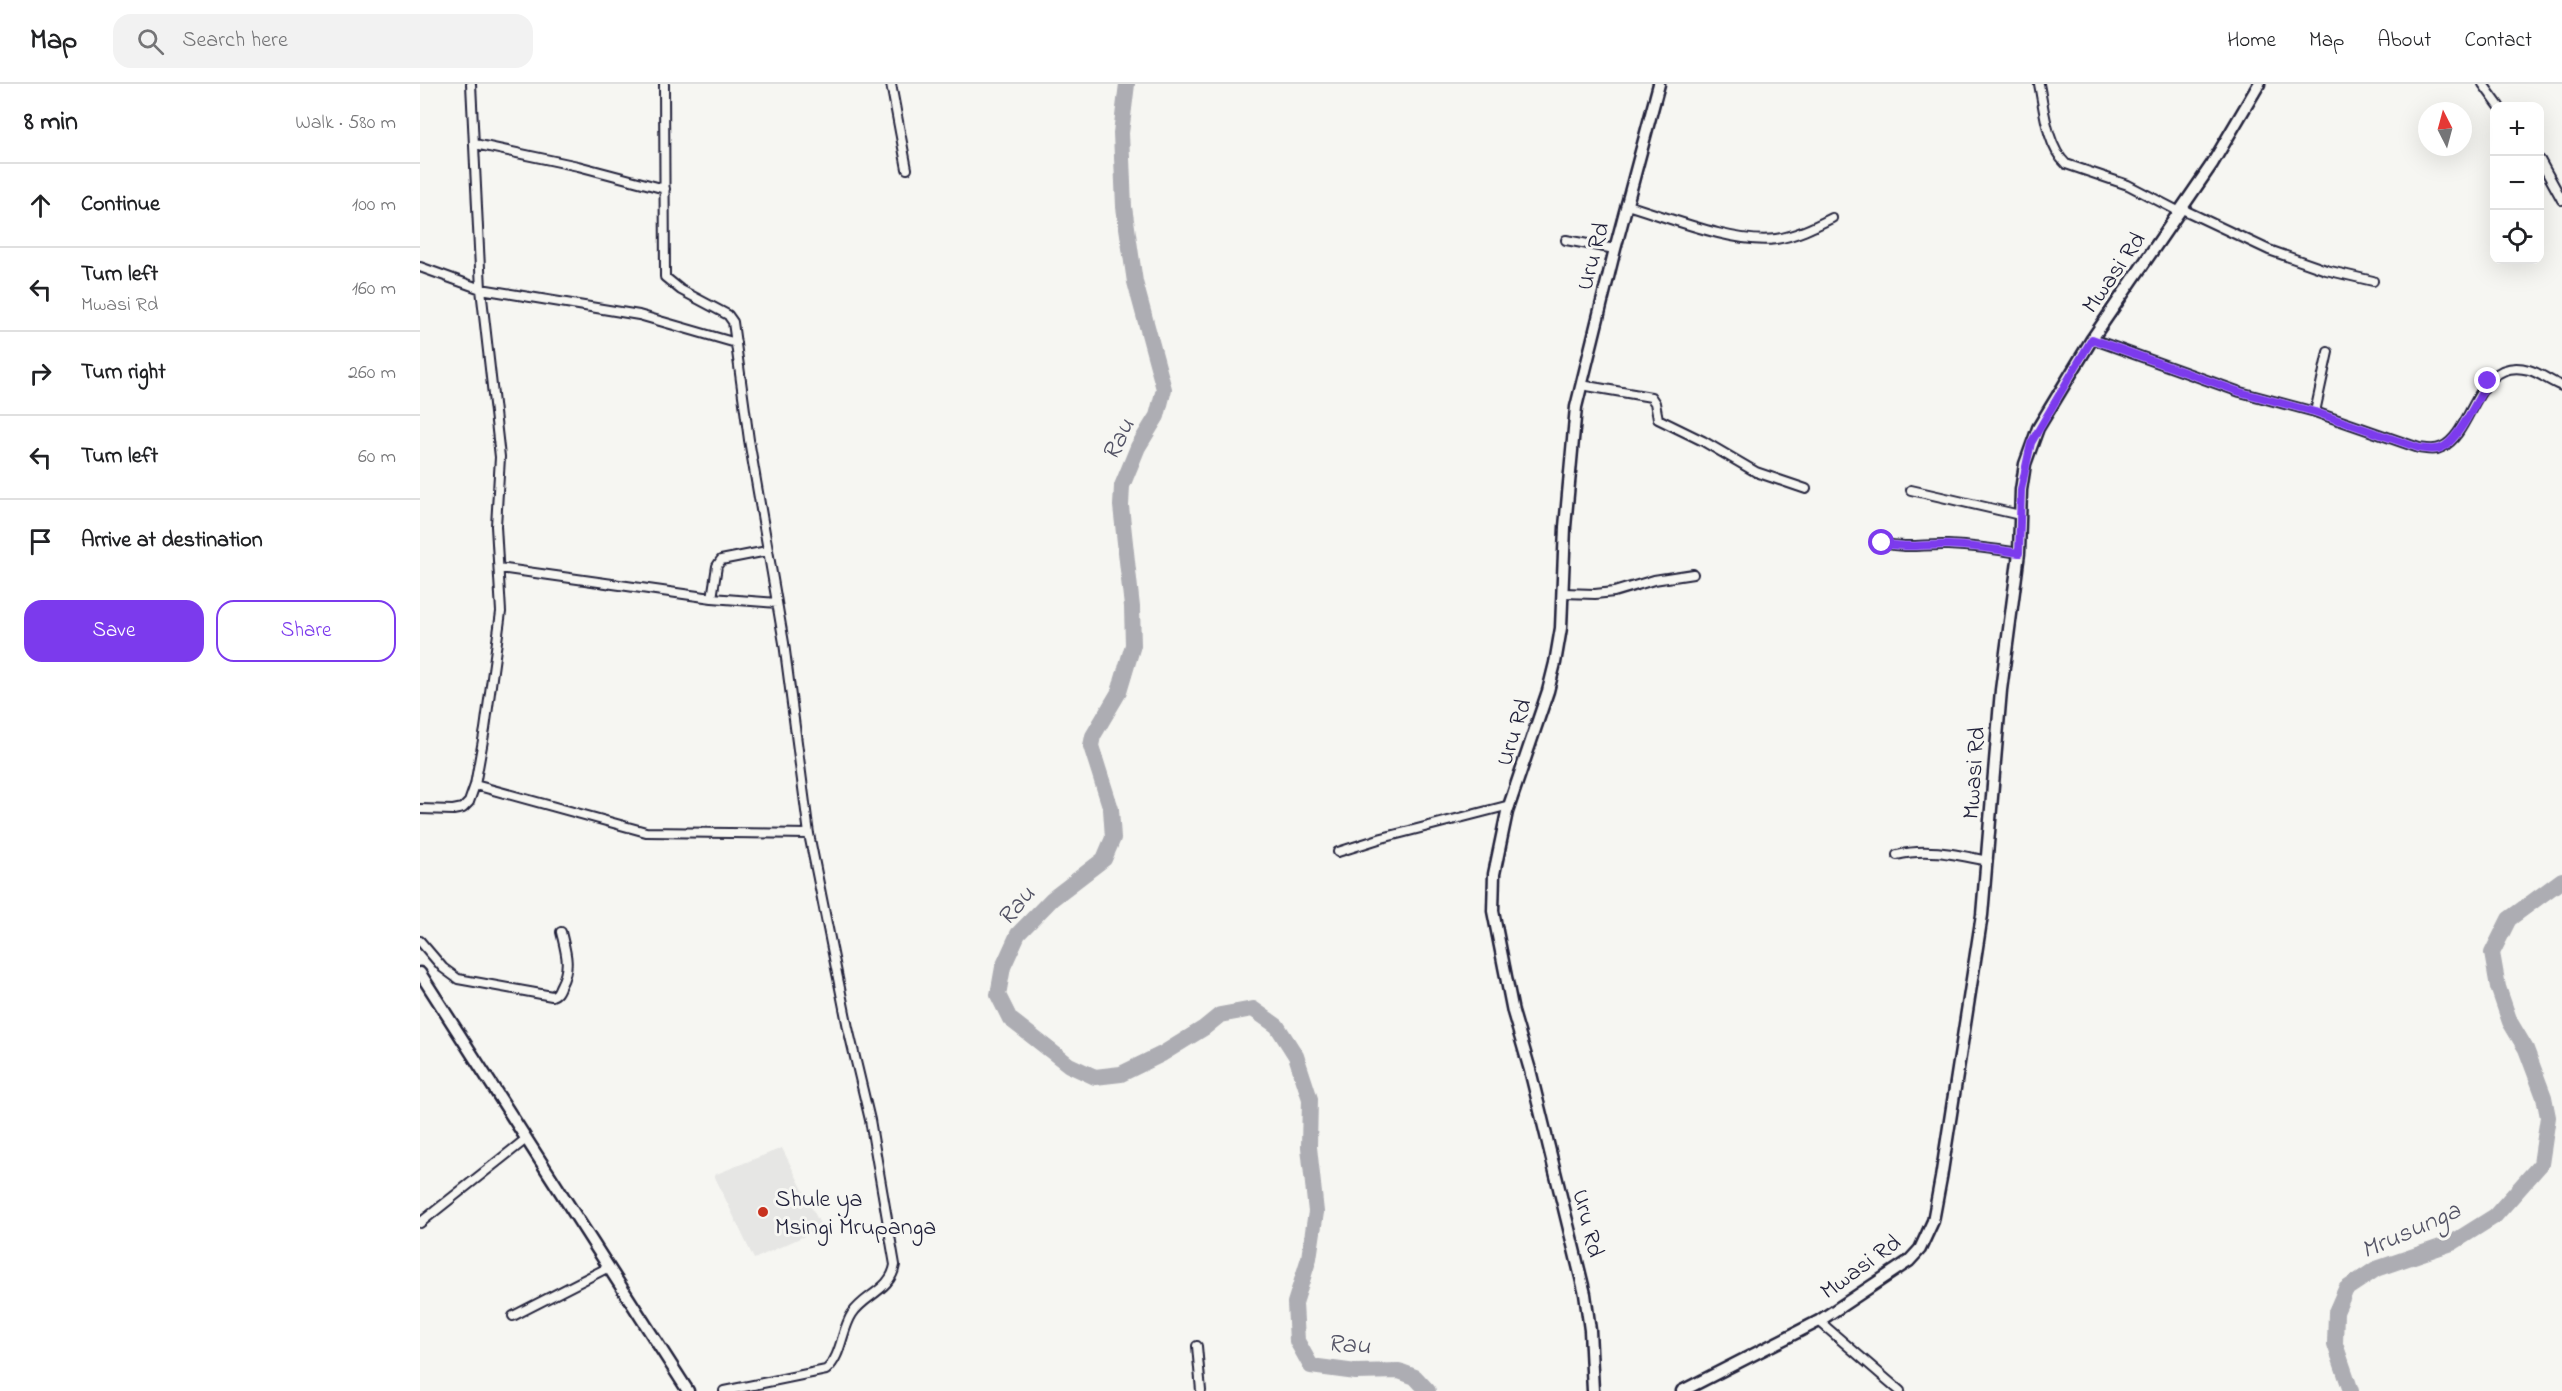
<!DOCTYPE html>
<meta charset="utf-8">
<style>
body{margin:0;font-family:"Indie Flower",sans-serif;background:#f2f2f2;color:#202124}
.controls{position:absolute;right:18px;top:18px;display:grid;overflow:hidden;border-radius:12px;box-shadow:0 6px 24px #0002}
.controls button{width:54px;height:54px;display:grid;place-items:center;padding:0;border:0;border-bottom:2px solid #e0e0e0;background:#fff;color:#202124;font:30px sans-serif}
.compass{position:absolute;left:1998px;top:18px;width:54px;height:54px;border-radius:50%;background:#fff;box-shadow:0 6px 24px #0002;rotate:354deg}
.stop{position:absolute;width:18px;height:18px;margin:-14px;border:4px solid #7c3aed;border-radius:50%;background:#fff}
.stop.end{background:#7c3aed;border-color:#fff;box-shadow:0 2px 6px #0008}
.list{margin:0;padding:0;list-style:none}
h2{display:flex;justify-content:space-between;align-items:center;height:78px;margin:0;padding:0 24px;font-size:26px}
h2 small{font-size:20px;font-weight:400;color:#757577}
.list li{display:grid;grid-template-columns:39px 1fr auto;gap:18px;align-items:center;box-sizing:border-box;height:84px;padding:0 24px;border-top:2px solid #e0e0e0}
.list b{display:block;font-size:22px;white-space:nowrap}
.list p{margin:0;font-size:20px;white-space:nowrap;color:#757577}
.list em{font-size:20px;font-style:normal;color:#757577}
.actions{display:flex;gap:12px;padding:18px 24px}
.actions a{flex:1;padding:14px 0;border:2px solid #7c3aed;border-radius:18px;text-align:center;font-size:21px;color:#7c3aed}
.actions .main{background:#7c3aed;color:#fff}
.icon{flex:none;width:33px;height:33px;fill:none;stroke:currentColor;stroke-width:2;stroke-linecap:round;stroke-linejoin:round}
.map{position:relative;flex:none;width:2142px;height:1307px;overflow:hidden}
header{display:flex;align-items:center;gap:36px;box-sizing:border-box;height:84px;padding:0 30px;background:#fff;border-bottom:2px solid #e0e0e0}
header strong{font-size:28px}
nav{display:flex;gap:33px;margin-inline-start:auto;font-size:21px}
.search{width:420px;height:54px;background:#f2f2f2;display:flex;align-items:center;gap:15px;box-sizing:border-box;padding:0 21px;border-radius:18px;color:#757577;font-size:22px}
main{display:flex}
aside{flex:1;background:#fff}
.map>svg:first-child{display:block}
.built{fill:#e6e6e4}
.lines{fill:none;stroke-linecap:round;stroke-linejoin:round}
.river{stroke:#adadb3;stroke-width:16}
.minor-casing{stroke:#22223b;stroke-width:12}
.tertiary-casing{stroke:#22223b;stroke-width:15}
.minor{stroke:#f6f6f2;stroke-width:8}
.tertiary{stroke:#f6f6f2;stroke-width:10}
.route{stroke:#7c3aed;stroke-width:8}
.poi-dot{fill:#c8321e;stroke:#f6f6f2;stroke-width:2}
.labels{text-anchor:middle;stroke-width:6;stroke-linejoin:round;paint-order:stroke}
.street-label{font-size:24px;fill:#22223b;stroke:#f6f6f2}
.poi-label{font-size:24px;fill:#22223b;stroke:#f6f6f2;text-anchor:start}
.water-label{font-size:26px;font-style:italic;fill:#535365;stroke:#f6f6f2}
</style>
<header>
<strong>Map</strong>
<div class="search"><svg class="icon" aria-label="search" viewBox="0 0 24 24"><circle cx="10" cy="10" r="6"/><path d="M15 15l6 6"/></svg>Search here</div>
<nav><a>Home</a><a>Map</a><a>About</a><a>Contact</a></nav>
</header>
<main>
<aside>
<h2>8 min<small>Walk · 580 m</small></h2>
<ul class="list">
<li><svg class="icon" aria-label="ahead" viewBox="0 0 24 24"><path d="M12 20V5M6 11l6-6 6 6"/></svg><div><b>Continue</b></div><em>100 m</em></li>
<li><svg class="icon" aria-label="left" viewBox="0 0 24 24"><path d="M17 20v-9H6M10 6l-5 5 5 5"/></svg><div><b>Turn left</b><p>Mwasi Rd</p></div><em>160 m</em></li>
<li><svg class="icon" aria-label="right" viewBox="0 0 24 24"><path d="M7 20v-9h11M14 6l5 5-5 5"/></svg><div><b>Turn right</b></div><em>260 m</em></li>
<li><svg class="icon" aria-label="left" viewBox="0 0 24 24"><path d="M17 20v-9H6M10 6l-5 5 5 5"/></svg><div><b>Turn left</b></div><em>60 m</em></li>
<li><svg class="icon" aria-label="arrive" viewBox="0 0 24 24"><path d="M6 21V4h12l-3 4 3 4H6"/></svg><div><b>Arrive at destination</b></div></li>
</ul>
<div class="actions"><a class="main">Save</a><a>Share</a></div>
</aside>
<div class="map">
<svg width="2142" height="1307" viewBox="0 0 2142 1307">
<rect width="100%" height="100%" fill="#f6f6f2"/>
<filter id="ink" filterUnits="userSpaceOnUse"><feTurbulence type="fractalNoise" baseFrequency=".0167" numOctaves="2"/><feDisplacementMap in="SourceGraphic" scale="12" xChannelSelector="R" yChannelSelector="G"/><feConvolveMatrix kernelMatrix="1 2 1 2 8 2 1 2 1" color-interpolation-filters="sRGB"/></filter>
<g filter="url(#ink)">
<path class="built" d="M362 1064 402 1144 334 1175 294 1091Z"/>
<g class="lines">
<path class="river" d="M707 0 701 49 704 123 715 198 744 305 737 332 718 363 702 402 701 422 712 523 713 561 699 608 673 652 671 662 691 725 693 754 684 775 632 815 598 850 583 883 578 911 590 935 649 981 675 993 701 990 742 970 784 944 800 931 833 925 857 942 876 972 890 1015 889 1063 896 1128 889 1174 875 1219 877 1257 891 1282 936 1288 979 1287 995 1293 1008 1307
M1931 1307 1915 1260 1916 1228 1926 1205 1956 1185 2032 1159 2075 1132 2121 1080 2128 1033 2124 1013 2106 965 2090 938 2078 903 2072 869 2089 835 2142 796"/>
<defs>
<path id="minor" d="M244 0 245 193 261 206 308 231 313 238 329 356 364 559 389 750 428 944 450 1036 475 1181C471 1206 444 1211 432 1230 421 1247 422 1272 406 1286L304 1307
M471 0 487 85
M1619 0C1624 25 1627 62 1646 80L1708 101 1760 128
M2063 0 2079 22
M55 60 158 82 245 105
M2120 76 2142 116
M1207 121C1247 133 1316 161 1356 155 1376 152 1394 143 1412 134
M1762 125 1849 166 1906 186 1953 197
M1146 156 1195 165
M0 183 61 205 219 231 316 259
M1672 255 1820 308 1895 328 1999 364C2007 365 2015 367 2022 363 2054 349 2056 271 2109 286 2120 289 2131 298 2142 302
M1161 301 1231 313 1235 319 1238 335 1283 357 1336 388 1386 405
M1895 328 1908 268
M1491 406 1600 431
M1462 459C1489 465 1503 460 1528 461 1552 462 1575 465 1599 469
M79 484 292 514 357 519
M1143 509 1175 510 1194 508 1234 496 1273 490
M292 514 297 482 301 476 347 467
M55 701 226 748 389 750
M0 725 33 726 43 724 49 718 55 701 65 645 81 528 76 442 80 373 61 205 51 0
M918 768 962 754 1090 721
M1477 771C1507 763 1538 771 1568 777
M0 857 23 884 38 895 132 912C138 910 138 907 141 901 151 882 146 869 141 848
M0 1139 106 1055
M93 1232 189 1183
M1399 1237 1480 1307
M777 1262 781 1307"/>
<path id="tertiary" d="M0 889 268 1307
M1173 1307 1170 1246 1165 1210 1110 986 1093 928 1073 827 1074 790 1087 728 1128 607 1135 579 1141 544 1145 443 1156 323 1195 165 1239 0
M1262 1307 1399 1237 1489 1177 1500 1165 1513 1137 1521 1094 1562 831 1581 606 1599 469 1601 406 1605 380 1618 344 1672 255 1792 80 1839 0"/>
</defs>
<use href="#minor" class="minor-casing"/>
<use href="#tertiary" class="tertiary-casing"/>
<use href="#minor" class="minor"/>
<use href="#tertiary" class="tertiary"/>
</g>
</g>
<g class="lines" filter="url(#ink)">
<path class="route" d="M1462 459C1489 465 1503 460 1528 461 1552 462 1575 465 1599 469L1601 406 1611 359 1672 255 1820 308 1895 328 1999 364C2007 365 2016 367 2023 363 2038 356 2059 313 2068 297"/>
</g>
<circle class="poi-dot" cx="343" cy="1128" r="6"/>
<g class="labels">
<g class="street-label">
<text transform="translate(1172 172) rotate(-75)" y="8">Uru Rd</text>
<text transform="translate(1693 188) rotate(-55)" y="8">Mwasi Rd</text>
<text transform="translate(1093 648) rotate(-72)" y="8">Uru Rd</text>
<text transform="translate(1553 689) rotate(-86)" y="8">Mwasi Rd</text>
<text transform="translate(1169 1139) rotate(76)" y="8">Uru Rd</text>
<text transform="translate(1440 1182) rotate(-36)" y="8">Mwasi Rd</text>
</g>
<g class="poi-label">
<text x="355" y="1122">Shule ya<tspan x="355" dy="28">Msingi Mrupanga</tspan></text>
</g>
<g class="water-label">
<text transform="translate(697 355) rotate(-64)" y="9">Rau</text>
<text transform="translate(595 821) rotate(-50)" y="9">Rau</text>
<text transform="translate(1990 1145) rotate(-24)" y="9">Mrusunga</text>
<text transform="translate(929 1259) rotate(4)" y="9">Rau</text>
</g>
</g>
</svg>
<div class="controls">
<button>+</button>
<button>−</button>
<button><svg class="icon" aria-label="locate" viewBox="0 0 24 24"><circle cx="12" cy="12" r="6"/><path d="M12 2v4M12 18v4M2 12h4M18 12h4"/></svg></button>
</div>
<svg class="compass" viewBox="-18 -18 36 36"><path d="M0-13l5 13h-10z" fill="#e53935"/><path d="M0 13l5-13h-10z" fill="#757577"/></svg>
<div class="stop" style="left:1462px;top:459px"></div>
<div class="stop end" style="left:2068px;top:297px"></div>
</div>
</main>
